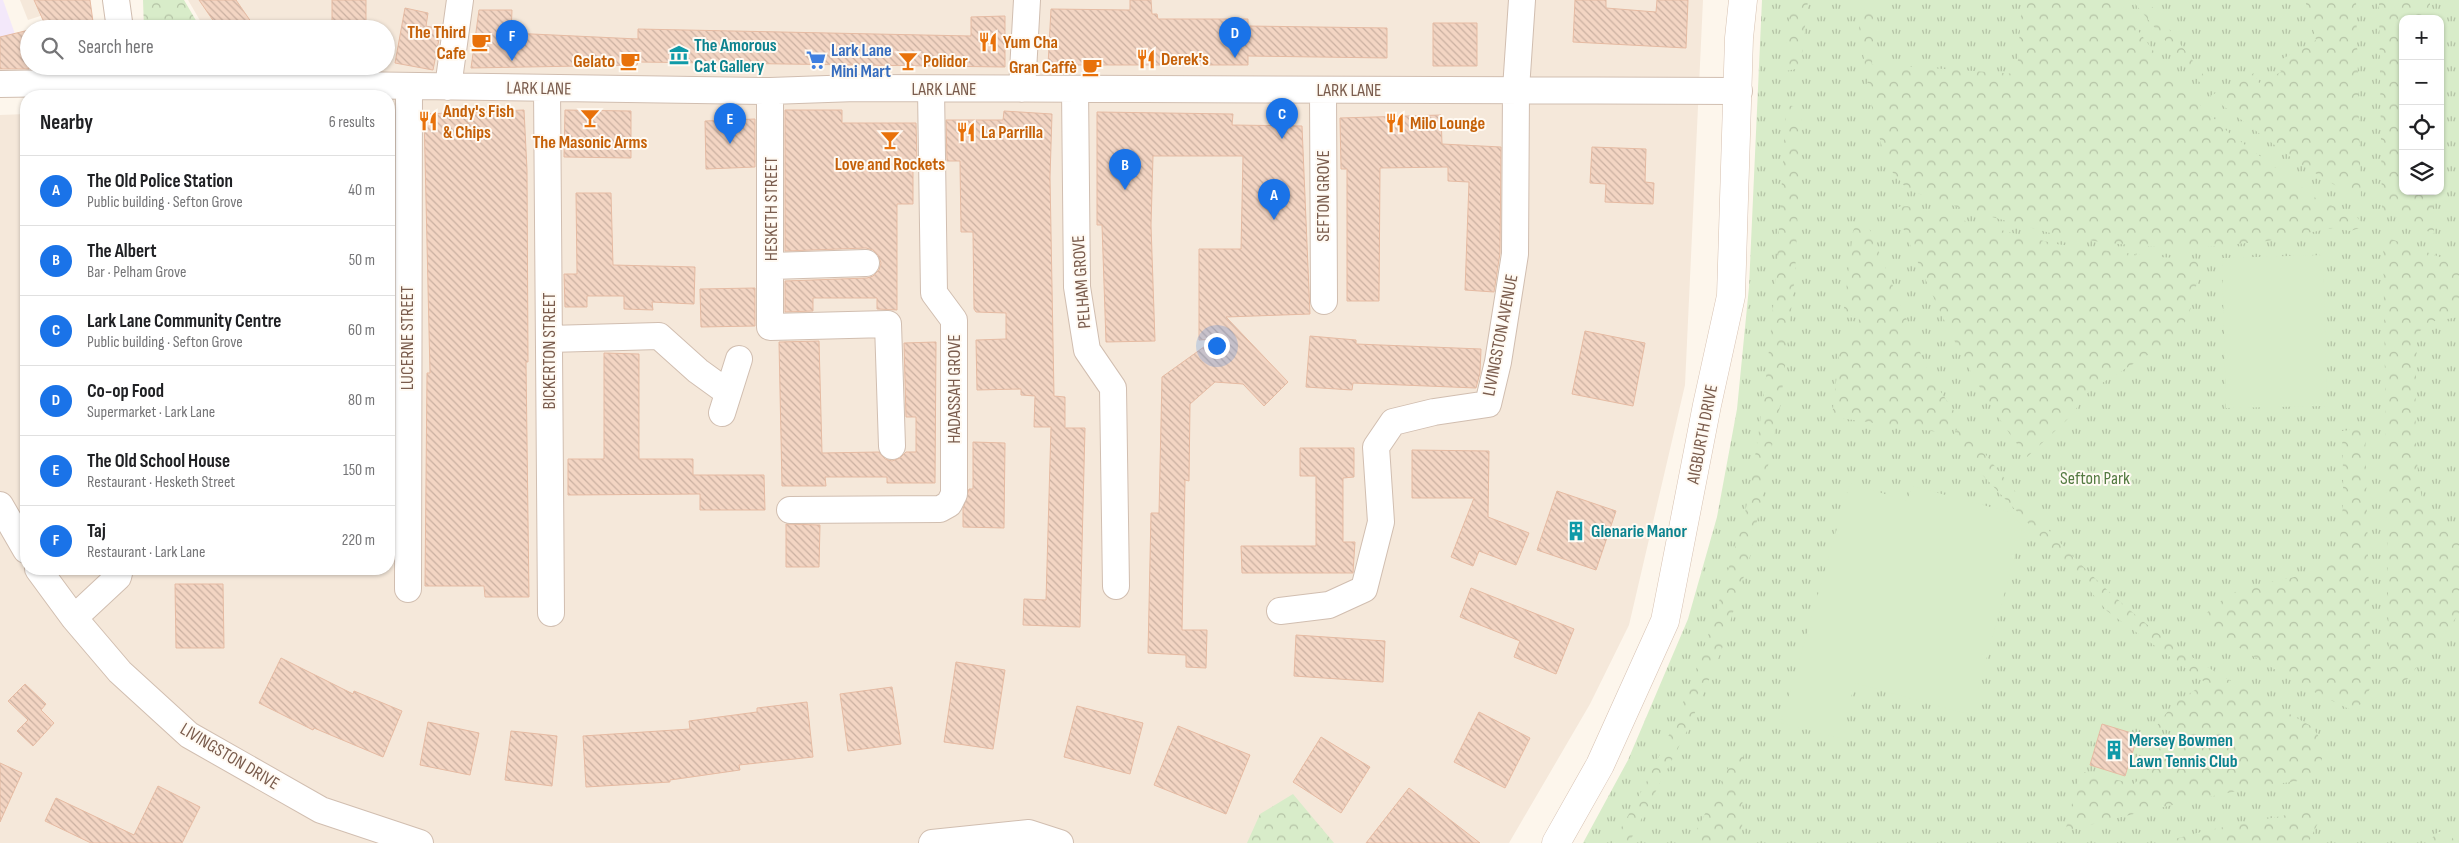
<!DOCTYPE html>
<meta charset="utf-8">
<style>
body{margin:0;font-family:"Sofia Sans Condensed",sans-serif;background:#f2f2f2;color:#202124}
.controls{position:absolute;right:15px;top:15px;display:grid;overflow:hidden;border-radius:10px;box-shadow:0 1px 4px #0004}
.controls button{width:45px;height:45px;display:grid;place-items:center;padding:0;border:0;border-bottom:1px solid #e0e0e0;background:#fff;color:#202124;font:25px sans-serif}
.you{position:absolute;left:1216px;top:345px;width:18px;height:18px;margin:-12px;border:4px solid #fff;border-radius:50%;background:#1a73e8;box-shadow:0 0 0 8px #1a73e833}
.badge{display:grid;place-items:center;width:32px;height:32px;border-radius:50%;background:#1a73e8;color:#fff;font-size:16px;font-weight:700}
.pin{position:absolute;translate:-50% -41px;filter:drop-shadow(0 1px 2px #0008)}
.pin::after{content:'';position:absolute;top:26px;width:18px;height:15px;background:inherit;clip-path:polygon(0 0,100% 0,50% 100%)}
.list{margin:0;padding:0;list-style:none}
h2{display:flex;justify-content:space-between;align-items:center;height:65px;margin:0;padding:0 20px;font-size:21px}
h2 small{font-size:16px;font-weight:400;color:#757577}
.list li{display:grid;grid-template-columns:32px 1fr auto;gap:15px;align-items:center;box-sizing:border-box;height:70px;padding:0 20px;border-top:1px solid #e0e0e0}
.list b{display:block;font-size:19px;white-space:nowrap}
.list p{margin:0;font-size:16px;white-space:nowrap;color:#757577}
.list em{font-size:16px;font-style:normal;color:#757577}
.icon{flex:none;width:28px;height:28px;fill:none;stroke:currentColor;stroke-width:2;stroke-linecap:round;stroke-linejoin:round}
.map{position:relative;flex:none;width:2459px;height:843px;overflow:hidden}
.search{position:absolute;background:#fff;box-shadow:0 1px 4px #0004;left:20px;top:20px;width:375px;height:55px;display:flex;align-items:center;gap:12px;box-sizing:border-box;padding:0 18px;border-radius:28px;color:#757577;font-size:19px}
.panel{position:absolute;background:#fff;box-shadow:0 1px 4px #0004;left:20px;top:90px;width:375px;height:485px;border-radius:20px}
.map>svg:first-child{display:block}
.residential{fill:#f5e8da}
.education{fill:#f3e8fa}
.grass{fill:url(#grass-tufts);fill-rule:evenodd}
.forest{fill:url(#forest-crowns)}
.garden{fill:#d8ecc9}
.building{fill:url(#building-back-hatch);stroke:#e6bba3}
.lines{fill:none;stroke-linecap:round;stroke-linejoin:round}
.street-casing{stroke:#d1beb0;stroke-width:28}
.secondary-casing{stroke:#d6c0b0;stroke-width:29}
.street{stroke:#fff;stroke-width:26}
.secondary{stroke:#fff;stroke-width:28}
.labels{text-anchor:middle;stroke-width:4;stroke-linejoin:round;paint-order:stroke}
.food-label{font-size:18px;font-weight:bold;fill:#c56008;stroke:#fffaf3;text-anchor:start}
.culture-label{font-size:18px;font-weight:bold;fill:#0d838f;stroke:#fffaf3;text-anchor:start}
.shop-label{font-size:18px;font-weight:bold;fill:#366cbe;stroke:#fffaf3;text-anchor:start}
.street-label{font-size:18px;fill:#7a5c4d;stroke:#fffaf3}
.park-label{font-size:18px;fill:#537a41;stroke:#fffaf3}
</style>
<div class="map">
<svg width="2459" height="843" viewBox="0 0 2459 843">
<defs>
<pattern id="grass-tufts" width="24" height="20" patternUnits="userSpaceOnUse" patternTransform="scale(1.25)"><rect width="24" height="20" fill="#d8ecc9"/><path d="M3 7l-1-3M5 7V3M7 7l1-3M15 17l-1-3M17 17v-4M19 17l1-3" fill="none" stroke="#b4c2a5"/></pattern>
<pattern id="forest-crowns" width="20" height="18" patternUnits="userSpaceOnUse" patternTransform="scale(1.25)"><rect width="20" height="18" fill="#d8ecc9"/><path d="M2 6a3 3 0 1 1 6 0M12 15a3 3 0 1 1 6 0" fill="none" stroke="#b4c2a5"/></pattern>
<pattern id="building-back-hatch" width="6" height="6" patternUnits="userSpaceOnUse" patternTransform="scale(1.25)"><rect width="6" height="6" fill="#f3d5c3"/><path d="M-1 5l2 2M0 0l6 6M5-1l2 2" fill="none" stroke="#cab0a1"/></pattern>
</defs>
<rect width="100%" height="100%" fill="#fdf6ec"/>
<path class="residential" d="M20 0H89L28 20Z
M188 0H1703L1685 385 1629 625 1590 704 1509 843H0V115L26 114V569H389V96H222L225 66H386V29H205Z"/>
<path class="education" d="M0 0H3L15 34 0 37Z"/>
<path class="grass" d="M1762 0H2459V843H1583L1628 760 1688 619 1717 517 1737 409 1749 287ZM2403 19H2440V191H2403Z"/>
<path class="forest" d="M143 0H184L201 29H144Z
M1791 0H1808L1801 62 1796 69 1786 71V49Z
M1862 0H1875L1872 64 2017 74 2022 0H2115L2164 65 2198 103 2228 132 2317 199 2356 216 2361 222 2360 228 2350 231 2333 228 2267 241 2187 249 2106 243 2054 234 1963 209 1908 190 1893 173 1884 155 1871 104 1859 27Z
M2132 0H2147L2211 85 2206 90Z
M2305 0H2318L2319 5V0H2356L2361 201 2297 162 2210 96 2254 73 2259 83 2281 72 2277 62 2316 40Z
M2379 0H2430V19H2403V191H2432L2434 234 2382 211Z
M1786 105 1793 106 1802 117 1795 275 1781 401 1750 556 1721 652 1687 731 1629 843H1612C1664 758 1703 663 1729 567 1735 547 1742 528 1746 508 1772 375 1779 240 1786 105Z
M1907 206 2056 244 2157 257 2203 259 2188 318 2169 342 2089 391 2070 417 2027 457C1969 382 1935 303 1898 216L1897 207Z
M1857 223H1863L1869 228 1930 376 1960 420 1945 433 1832 417 1841 339H1857L1859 318 1843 317 1853 231Z
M2383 236 2459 264V317L2429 322 2417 334C2417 369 2409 495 2431 518 2437 524 2451 529 2459 530V614L2405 682 2392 675 2389 663Z
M1963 425C2021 502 2082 574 2159 634 2206 670 2260 697 2311 726 2324 740 2328 758 2314 773 2302 784 2282 782 2266 785 2199 799 2131 813 2065 832L2080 771 2134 784 2153 765 2154 747 2180 754 2184 735 2156 727 2173 704 2206 683 2107 611 2075 573 1974 466 1953 438 1956 430Z
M2365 428 2371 687 2361 704 2351 710 2302 686 2197 622C2211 609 2226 594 2245 588 2275 578 2307 579 2335 563 2346 520 2343 476 2342 431Z
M1743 739 1742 843H1690Z
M1293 794 1334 843H1247L1260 814Z
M2313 810 2321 817 2308 843H2159L2209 830Z
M2438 832H2447L2457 843H2427Z"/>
<path class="garden" d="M2323 255 2327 406 2226 408 2222 258Z
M1850 483 1907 501 1912 486 2009 512 2023 526 1971 715 1855 683 1840 738 1781 723Z"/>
<path class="building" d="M34 0H90L94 29H47Z
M199 0H236L256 29H219Z
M332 0H366V29H332Z
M1130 0H1151L1152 14H1157L1158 19H1248V26L1387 28V58L1248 56V65H1048L1051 9 1130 10Z
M1575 0H1606V8L1656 12 1657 0H1688L1686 48 1573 42Z
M405 8 428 13 426 26 441 29 433 70 395 63Z
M479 10H512L511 33 638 39V29L971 36V17L1005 16V67L638 62 637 65 471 68Z
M1433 23H1477V66H1433Z
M29 30V69H0V37Z
M524 110 527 170 528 362H526L529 597H485L484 586H425L427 373H430L424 114Z
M565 110 631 111V158L564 157Z
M785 110H842V123H916L917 161H913V204H897V310L877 309V298H813V311L785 312V281L867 278 873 276 879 270 881 263 878 255 873 250 866 248 785 251Z
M1004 111 1052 114 1050 177 1054 396 1065 397V428H1085L1080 627 1023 625 1024 599 1046 600 1051 427H1034L1035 396 1021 395V389L977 390 976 340 1006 339V313L976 312 974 309 973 232H961L960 161H947L946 120H1003Z
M1097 112 1233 114 1232 125 1302 126 1310 314 1226 317 1288 382 1264 406 1243 384 1215 382 1190 404 1189 481 1185 480 1182 630H1207L1206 668 1186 667V655L1148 653 1151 513H1159L1162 377 1215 339 1199 340V249H1241L1243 156H1153L1151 225 1155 341 1106 342 1102 225H1097Z
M1441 115 1442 144 1501 147 1500 253 1494 292 1465 290 1469 182 1448 181V167L1380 168 1379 301H1347V169H1341L1340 118Z
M755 119V167L706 169 705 121Z
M1592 147 1646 149 1645 182 1654 183 1653 204 1605 202 1606 184 1590 183Z
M576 193H611L613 265 695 267 694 304 652 302 653 310 624 309V296H587V307H565L564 274H577Z
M755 288V326L701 327 700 289Z
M1585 331 1645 343 1633 406 1572 394Z
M1310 336 1356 340V344L1481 349 1480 373 1476 388 1353 383 1352 390 1306 387Z
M819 341 822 453 879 452 885 459 892 461 900 458 906 452H916V417H906L904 343 936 342 935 483H887V477H825L826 486H782L779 342Z
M604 353 639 354V459H693V475H764L765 510H700V494L568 495V459H604Z
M973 442 1005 443 1004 528 963 527V509L969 489H973Z
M1300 448H1354V477L1343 478V542H1355L1353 573H1242L1241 546H1316V476H1300Z
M1412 450 1489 451 1488 517 1529 533 1516 565 1479 551 1473 566 1451 557 1474 498H1412Z
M1557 491 1616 511 1596 570 1537 550Z
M786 524 820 525 819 567H786Z
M175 584H223L224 648H176Z
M1471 588 1574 629 1556 674 1514 657 1520 641 1460 617Z
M1296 635 1385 641 1383 682 1294 676Z
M281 658 353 694 354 691 402 711 383 757 314 728 313 730 259 703Z
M956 662 1005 670 993 749 944 742Z
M25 684 46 704 41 710 54 723 33 746 17 731 28 720 8 701Z
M892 687 901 744 848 751 840 694Z
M807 702 813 757 739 765 740 770 670 780V782L586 787 583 736 690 729 689 721 757 712V708Z
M1077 706 1143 723 1130 774 1064 757Z
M1479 712 1530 738 1505 788 1454 762Z
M428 722 479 733 470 775 420 765Z
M2102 724 2138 735 2125 776 2090 765Z
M1178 726 1250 755 1226 814 1154 785Z
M511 731 557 736 552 786 505 780Z
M1321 737 1370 767 1341 813 1293 782Z
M0 763 22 773 0 822Z
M158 786 200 807 182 843H91L45 821 56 798 134 835Z
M1409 788 1480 843H1366Z"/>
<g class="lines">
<defs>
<path id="street" d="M116 0 120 29
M0 84 127 82 770 91 856 88 1739 91
M448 87 460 0
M547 88 551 613
M1022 89 1027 0
M1075 89 1077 287 1087 350 1113 388 1116 586
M770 91V327L888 324 892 446
M1323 91 1324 301
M771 266 866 263
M549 339 659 336 698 371 727 392
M722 413 739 359
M0 505 26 550
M790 510 940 509 949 504 954 494V320L934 293 931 89
M38 569 74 618 120 672 189 735 321 810 420 843
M408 589 409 86
M1280 611 1329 605 1364 589 1381 522 1376 447 1393 422 1434 412 1488 404 1498 362 1515 254 1516 89 1522 0
M74 618 118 577 120 569
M932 843 1029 833 1060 843"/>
<path id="secondary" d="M1556 843 1600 765 1665 621 1707 405 1731 296 1739 38 1743 0"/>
</defs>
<use href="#street" class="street-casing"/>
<use href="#secondary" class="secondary-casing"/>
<use href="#street" class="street"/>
<use href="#secondary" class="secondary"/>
</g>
<defs>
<symbol id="cafe-bare" viewBox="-9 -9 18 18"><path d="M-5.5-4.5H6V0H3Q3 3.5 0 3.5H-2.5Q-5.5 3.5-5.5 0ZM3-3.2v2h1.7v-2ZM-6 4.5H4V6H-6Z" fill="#e8710a" stroke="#fffaf3" stroke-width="2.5" paint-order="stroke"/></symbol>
<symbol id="restaurant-bare" viewBox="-9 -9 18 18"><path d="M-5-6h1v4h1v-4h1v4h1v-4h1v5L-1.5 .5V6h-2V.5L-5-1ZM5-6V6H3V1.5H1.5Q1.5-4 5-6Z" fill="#e8710a" stroke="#fffaf3" stroke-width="2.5" paint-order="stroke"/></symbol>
<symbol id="museum-bare" viewBox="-9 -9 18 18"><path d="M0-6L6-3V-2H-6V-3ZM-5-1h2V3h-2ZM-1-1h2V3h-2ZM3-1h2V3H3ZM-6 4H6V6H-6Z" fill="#0f9aa8" stroke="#fffaf3" stroke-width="2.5" paint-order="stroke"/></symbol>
<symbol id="supermarket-bare" viewBox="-9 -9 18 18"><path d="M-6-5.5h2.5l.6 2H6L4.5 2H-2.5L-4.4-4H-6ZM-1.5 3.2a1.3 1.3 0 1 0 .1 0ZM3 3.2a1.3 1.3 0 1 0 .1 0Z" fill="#3f7fe0" stroke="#fffaf3" stroke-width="2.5" paint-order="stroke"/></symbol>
<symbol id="bar-bare" viewBox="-9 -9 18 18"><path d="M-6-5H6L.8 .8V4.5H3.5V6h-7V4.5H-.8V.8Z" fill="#e8710a" stroke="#fffaf3" stroke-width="2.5" paint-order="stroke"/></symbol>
<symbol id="building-bare" viewBox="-9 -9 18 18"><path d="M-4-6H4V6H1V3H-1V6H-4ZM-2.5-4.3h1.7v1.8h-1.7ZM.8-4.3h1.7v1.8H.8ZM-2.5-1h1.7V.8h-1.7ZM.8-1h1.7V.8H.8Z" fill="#0f9aa8" stroke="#fffaf3" stroke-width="2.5" paint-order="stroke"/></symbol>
</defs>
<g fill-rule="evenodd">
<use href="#cafe-bare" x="467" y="28" width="28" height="28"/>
<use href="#restaurant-bare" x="974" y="28" width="28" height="28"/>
<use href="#museum-bare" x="665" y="41" width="28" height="28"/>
<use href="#restaurant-bare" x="1132" y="45" width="28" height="28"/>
<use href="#supermarket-bare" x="802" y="46" width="28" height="28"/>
<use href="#cafe-bare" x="616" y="47" width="28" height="28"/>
<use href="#bar-bare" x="894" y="47" width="28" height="28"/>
<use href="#cafe-bare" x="1078" y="53" width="28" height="28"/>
<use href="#bar-bare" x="576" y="104" width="28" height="28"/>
<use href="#restaurant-bare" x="414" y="107" width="28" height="28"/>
<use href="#restaurant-bare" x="1381" y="109" width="28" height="28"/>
<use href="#restaurant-bare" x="952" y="118" width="28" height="28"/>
<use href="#bar-bare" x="876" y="126" width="28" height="28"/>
<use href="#building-bare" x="1562" y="517" width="28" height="28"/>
<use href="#building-bare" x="2100" y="736" width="28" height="28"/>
</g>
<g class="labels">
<g class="food-label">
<text x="466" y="38" text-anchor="end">The Third<tspan x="466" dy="21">Cafe</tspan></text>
<text x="1003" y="48">Yum Cha</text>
<text x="1161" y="65">Derek's</text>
<text x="615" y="67" text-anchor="end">Gelato</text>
<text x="923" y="67">Polidor</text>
<text x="1077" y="73" text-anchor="end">Gran Caffè</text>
<text x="443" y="117">Andy's Fish<tspan x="443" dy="21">&amp; Chips</tspan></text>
<text x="1410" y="129">Milo Lounge</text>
<text x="981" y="138">La Parrilla</text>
<text x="590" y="148" text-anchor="middle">The Masonic Arms</text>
<text x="890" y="170" text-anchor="middle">Love and Rockets</text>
</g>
<g class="culture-label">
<text x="694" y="51">The Amorous<tspan x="694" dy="21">Cat Gallery</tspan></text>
<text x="1591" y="537">Glenarie Manor</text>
<text x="2129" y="746">Mersey Bowmen<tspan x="2129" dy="21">Lawn Tennis Club</tspan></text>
</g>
<g class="shop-label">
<text x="831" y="56">Lark Lane<tspan x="831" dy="21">Mini Mart</tspan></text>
</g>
<g class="street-label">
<text transform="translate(539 88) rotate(1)" y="6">LARK LANE</text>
<text x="944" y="95">LARK LANE</text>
<text x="1349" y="96">LARK LANE</text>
<text transform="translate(1323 196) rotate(-90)" y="6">SEFTON GROVE</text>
<text transform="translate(771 209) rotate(-90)" y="6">HESKETH STREET</text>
<text transform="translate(1081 282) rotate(-94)" y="6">PELHAM GROVE</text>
<text transform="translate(1500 335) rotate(-79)" y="6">LIVINGSTON AVENUE</text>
<text transform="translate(407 338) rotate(-90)" y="6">LUCERNE STREET</text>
<text transform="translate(549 351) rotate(-90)" y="6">BICKERTON STREET</text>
<text transform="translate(954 389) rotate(-90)" y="6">HADASSAH GROVE</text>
<text transform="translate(1702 434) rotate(-79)" y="6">AIGBURTH DRIVE</text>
<text transform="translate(230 756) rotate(31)" y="6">LIVINGSTON DRIVE</text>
</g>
<g class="park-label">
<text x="2095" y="484">Sefton Park</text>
</g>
</g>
</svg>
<div class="controls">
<button>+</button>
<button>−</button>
<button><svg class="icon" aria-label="locate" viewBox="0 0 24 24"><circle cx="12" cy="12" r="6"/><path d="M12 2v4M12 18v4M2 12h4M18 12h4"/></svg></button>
<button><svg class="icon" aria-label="layers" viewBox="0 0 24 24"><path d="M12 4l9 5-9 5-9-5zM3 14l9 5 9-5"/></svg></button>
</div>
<div class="you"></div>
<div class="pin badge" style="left:1274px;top:220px">A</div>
<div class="pin badge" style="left:1125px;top:190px">B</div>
<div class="pin badge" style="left:1282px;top:139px">C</div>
<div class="pin badge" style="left:1235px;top:58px">D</div>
<div class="pin badge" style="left:730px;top:144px">E</div>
<div class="pin badge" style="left:512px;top:61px">F</div>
<div class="search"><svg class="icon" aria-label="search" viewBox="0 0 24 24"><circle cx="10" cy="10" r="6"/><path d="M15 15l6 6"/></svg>Search here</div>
<section class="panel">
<h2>Nearby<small>6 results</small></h2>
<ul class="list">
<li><span class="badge">A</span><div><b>The Old Police Station</b><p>Public building · Sefton Grove</p></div><em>40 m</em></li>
<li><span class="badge">B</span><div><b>The Albert</b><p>Bar · Pelham Grove</p></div><em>50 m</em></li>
<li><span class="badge">C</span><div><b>Lark Lane Community Centre</b><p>Public building · Sefton Grove</p></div><em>60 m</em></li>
<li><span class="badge">D</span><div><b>Co-op Food</b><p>Supermarket · Lark Lane</p></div><em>80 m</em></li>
<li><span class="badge">E</span><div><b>The Old School House</b><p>Restaurant · Hesketh Street</p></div><em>150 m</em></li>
<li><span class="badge">F</span><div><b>Taj</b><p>Restaurant · Lark Lane</p></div><em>220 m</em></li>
</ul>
</section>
</div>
